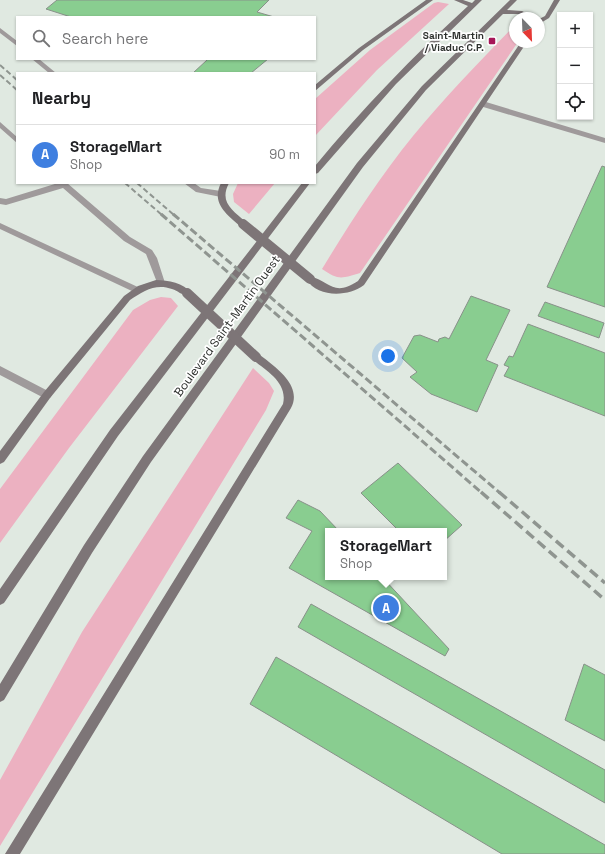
<!DOCTYPE html>
<meta charset="utf-8">
<style>
body{margin:0;font-family:"Space Grotesk",sans-serif;background:#f6f6f6;color:#202124}
.controls{position:absolute;right:12px;top:12px;display:grid;overflow:hidden;border-radius:0px;box-shadow:0 1px 3px #0004}
.controls button{width:36px;height:36px;display:grid;place-items:center;padding:0;border:0;border-bottom:1px solid #e0e0e0;background:#fff;color:#202124;font:20px sans-serif}
.compass{position:absolute;left:509px;top:12px;width:36px;height:36px;border-radius:50%;background:#fff;box-shadow:0 1px 3px #0004;rotate:157deg}
.you{position:absolute;left:388px;top:356px;width:14px;height:14px;margin:-10px;border:3px solid #fff;border-radius:50%;background:#1a73e8;box-shadow:0 0 0 6px #1a73e833}
.badge{display:grid;place-items:center;width:26px;height:26px;border-radius:50%;background:#1a73e8;color:#fff;font-size:13px;font-weight:700}
.pin{position:absolute;translate:-50% -50%;border:2px solid #fff;box-shadow:0 1px 4px #0006}
.popup{position:absolute;left:325px;top:528px;width:122px;height:52px;box-sizing:border-box;display:grid;place-content:center;border-radius:0px;background:#fff;filter:drop-shadow(0 1px 3px #0005);font-size:13px;white-space:nowrap;color:#757577}
.popup b{font-size:15px;color:#202124}
.popup::after{content:'';position:absolute;left:50%;top:100%;margin-left:-8px;border:8px solid transparent;border-top-color:#fff}
.list{margin:0;padding:0;list-style:none}
h2{display:flex;justify-content:space-between;align-items:center;height:52px;margin:0;padding:0 16px;font-size:17px}
h2 small{font-size:13px;font-weight:400;color:#757577}
.list li{display:grid;grid-template-columns:26px 1fr auto;gap:12px;align-items:center;box-sizing:border-box;height:60px;padding:0 16px;border-top:1px solid #e0e0e0}
.list b{display:block;font-size:15px;white-space:nowrap}
.list p{margin:0;font-size:13px;white-space:nowrap;color:#757577}
.list em{font-size:13px;font-style:normal;color:#757577}
.icon{flex:none;width:22px;height:22px;fill:none;stroke:currentColor;stroke-width:2;stroke-linecap:round;stroke-linejoin:round}
.map{position:relative;flex:none;width:605px;height:854px;overflow:hidden}
.search{position:absolute;background:#fff;box-shadow:0 1px 3px #0004;left:16px;top:16px;width:300px;height:44px;display:flex;align-items:center;gap:10px;box-sizing:border-box;padding:0 14px;border-radius:0px;color:#757577;font-size:15px}
.panel{position:absolute;background:#fff;box-shadow:0 1px 3px #0004;left:16px;top:72px;width:300px;height:112px;border-radius:0px}
.map>svg:first-child{display:block}
.green{fill:#ecb1c1}
.building{fill:#89cd90;stroke:#889189}
.lines{fill:none;stroke-linecap:round;stroke-linejoin:round}
.lane{fill:#9f9a9b;fill-rule:evenodd}
.street{fill:#9f9a9b;fill-rule:evenodd}
.secondary{fill:#7d7577;fill-rule:evenodd}
.rail-far2{stroke:#8f9590;stroke-width:2;stroke-dasharray:5.5 3;stroke-linecap:butt}
.rail-far1{stroke:#8f9590;stroke-width:3;stroke-dasharray:8 3.5;stroke-linecap:butt}
.rail{stroke:#8f9590;stroke-width:3.5;stroke-dasharray:10 5;stroke-linecap:butt}
.secondary-bridge{stroke:#7d7577;stroke-width:10}
.poi-dot{fill:#a61758;stroke:#fff;stroke-width:1.5}
.labels{text-anchor:middle;stroke-width:3.5;stroke-linejoin:round;paint-order:stroke}
.far-poi-label{font-size:10px;font-weight:bold;fill:#2d302d;stroke:#fff;text-anchor:end}
.street-label{font-size:12px;fill:#2d302d;stroke:#fff}
</style>
<div class="map">
<svg width="605" height="854" viewBox="0 0 605 854">
<rect width="100%" height="100%" fill="#e0e9e1"/>
<path class="green" d="M438 2 449 4 377 70 315 136V99L370 50 434 3Z
M515 25V42H518L360 273C341 279 338 280 322 269 350 223 379 178 413 136 445 97 480 61 515 25Z
M238 183H275L249 214 234 202 233 194Z
M161 297 171 298 178 306 69 448 0 543V489L133 310 150 300Z
M253 368 269 383 274 391 266 410 0 846V780L82 632Z"/>
<path class="building" d="M57 0H269L257 12 274 17H71L46 9Z
M204 59H268L251 73H193L207 60Z
M602 166 605 167V307L547 287Z
M471 296 510 310 486 360 498 365 477 412 431 394 410 377 417 372 402 358 414 336 420 335 438 342 439 339 445 337 449 339Z
M545 302 604 323 599 338 538 316Z
M528 324 605 353V416L504 376 509 367 504 365 509 356 513 357Z
M398 463 462 525 444 541V531H399L361 493Z
M298 500 320 511 339 531H328V577H382L449 649 445 656 289 568 312 531 286 518Z
M311 604 605 770V803L298 627Z
M276 657 605 845V854H502L250 704Z
M584 664 605 675V741L565 720Z"/>
<g class="lines">
<path class="lane" d="M0 28 17 41V46L0 33Z
M32 59H39L56 73H49Z
M0 122 17 137V143L0 128Z
M58 183H67L130 237 152 250 157 258 165 283 164 285H158L146 254 124 241 63 188 6 205 0 204V198L6 199Z
M184 183H194L201 188 221 191 225 194 221 197 196 192Z
M0 223 140 288 141 290 140 292H134L0 229Z
M0 366 50 392 52 395 50 398H44L0 375Z"/>
<path class="street" d="M480 102H486L605 138V143L480 106Z"/>
<path class="secondary" d="M426 0H433L363 50 315 91V85L359 48Z
M454 0H463L472 3 475 0H482L396 84 318 173 315 174V166C362 109 413 56 468 6Z
M510 0H517L507 10 522 11 536 18H528L519 14H503L426 90 363 167 151 462 92 553 4 700 0 702V684L84 545 143 456 357 163 422 86Z
M554 0H560L549 18 539 24V19L545 16Z
M521 42H527L364 285C348 297 318 298 306 279L310 276C330 282 334 297 358 281Z
M221 183H229C219 202 232 210 246 222V226H240C226 214 211 203 221 183Z
M302 183H310L118 436 4 603 0 605V589L110 430Z
M156 280C168 280 184 283 191 293L187 296C182 295 178 291 172 289 156 283 143 291 130 300L50 398 4 462 0 464V451L44 392 124 296 138 286Z
M256 353C261 355 265 359 269 362 283 373 301 389 291 408L20 854H5L283 404C288 383 267 371 253 360L251 357Z"/>
<path class="rail-far2" d="M0 65 17 80
M0 75 17 90
M125 183 162 215
M137 183 174 215"/>
<path class="rail-far1" d="M161 214 482 493
M173 214 500 493"/>
<path class="rail" d="M481 492 605 600
M499 492 605 583"/>
<path class="secondary-bridge" d="M243 224 310 279
M187 293 256 357"/>
</g>
<rect class="poi-dot" x="488" y="37" width="8" height="8" rx="2"/>
<g class="labels">
<g class="far-poi-label">
<text x="484" y="39">Saint-Martin<tspan x="484" dy="12">/ Viaduc C.P.</tspan></text>
</g>
<g class="street-label">
<text transform="translate(227 326) rotate(-54)" y="4">Boulevard Saint-Martin Ouest</text>
</g>
</g>
</svg>
<div class="controls">
<button>+</button>
<button>−</button>
<button><svg class="icon" aria-label="locate" viewBox="0 0 24 24"><circle cx="12" cy="12" r="6"/><path d="M12 2v4M12 18v4M2 12h4M18 12h4"/></svg></button>
</div>
<svg class="compass" viewBox="-18 -18 36 36"><path d="M0-13l5 13h-10z" fill="#e53935"/><path d="M0 13l5-13h-10z" fill="#757577"/></svg>
<div class="you"></div>
<div class="pin badge" style="left:386px;top:608px;background:#3f7fe0">A</div>
<div class="popup"><b>StorageMart</b>Shop</div>
<div class="search"><svg class="icon" aria-label="search" viewBox="0 0 24 24"><circle cx="10" cy="10" r="6"/><path d="M15 15l6 6"/></svg>Search here</div>
<section class="panel">
<h2>Nearby<small></small></h2>
<ul class="list">
<li><span class="badge" style="background:#3f7fe0">A</span><div><b>StorageMart</b><p>Shop</p></div><em>90 m</em></li>
</ul>
</section>
</div>
